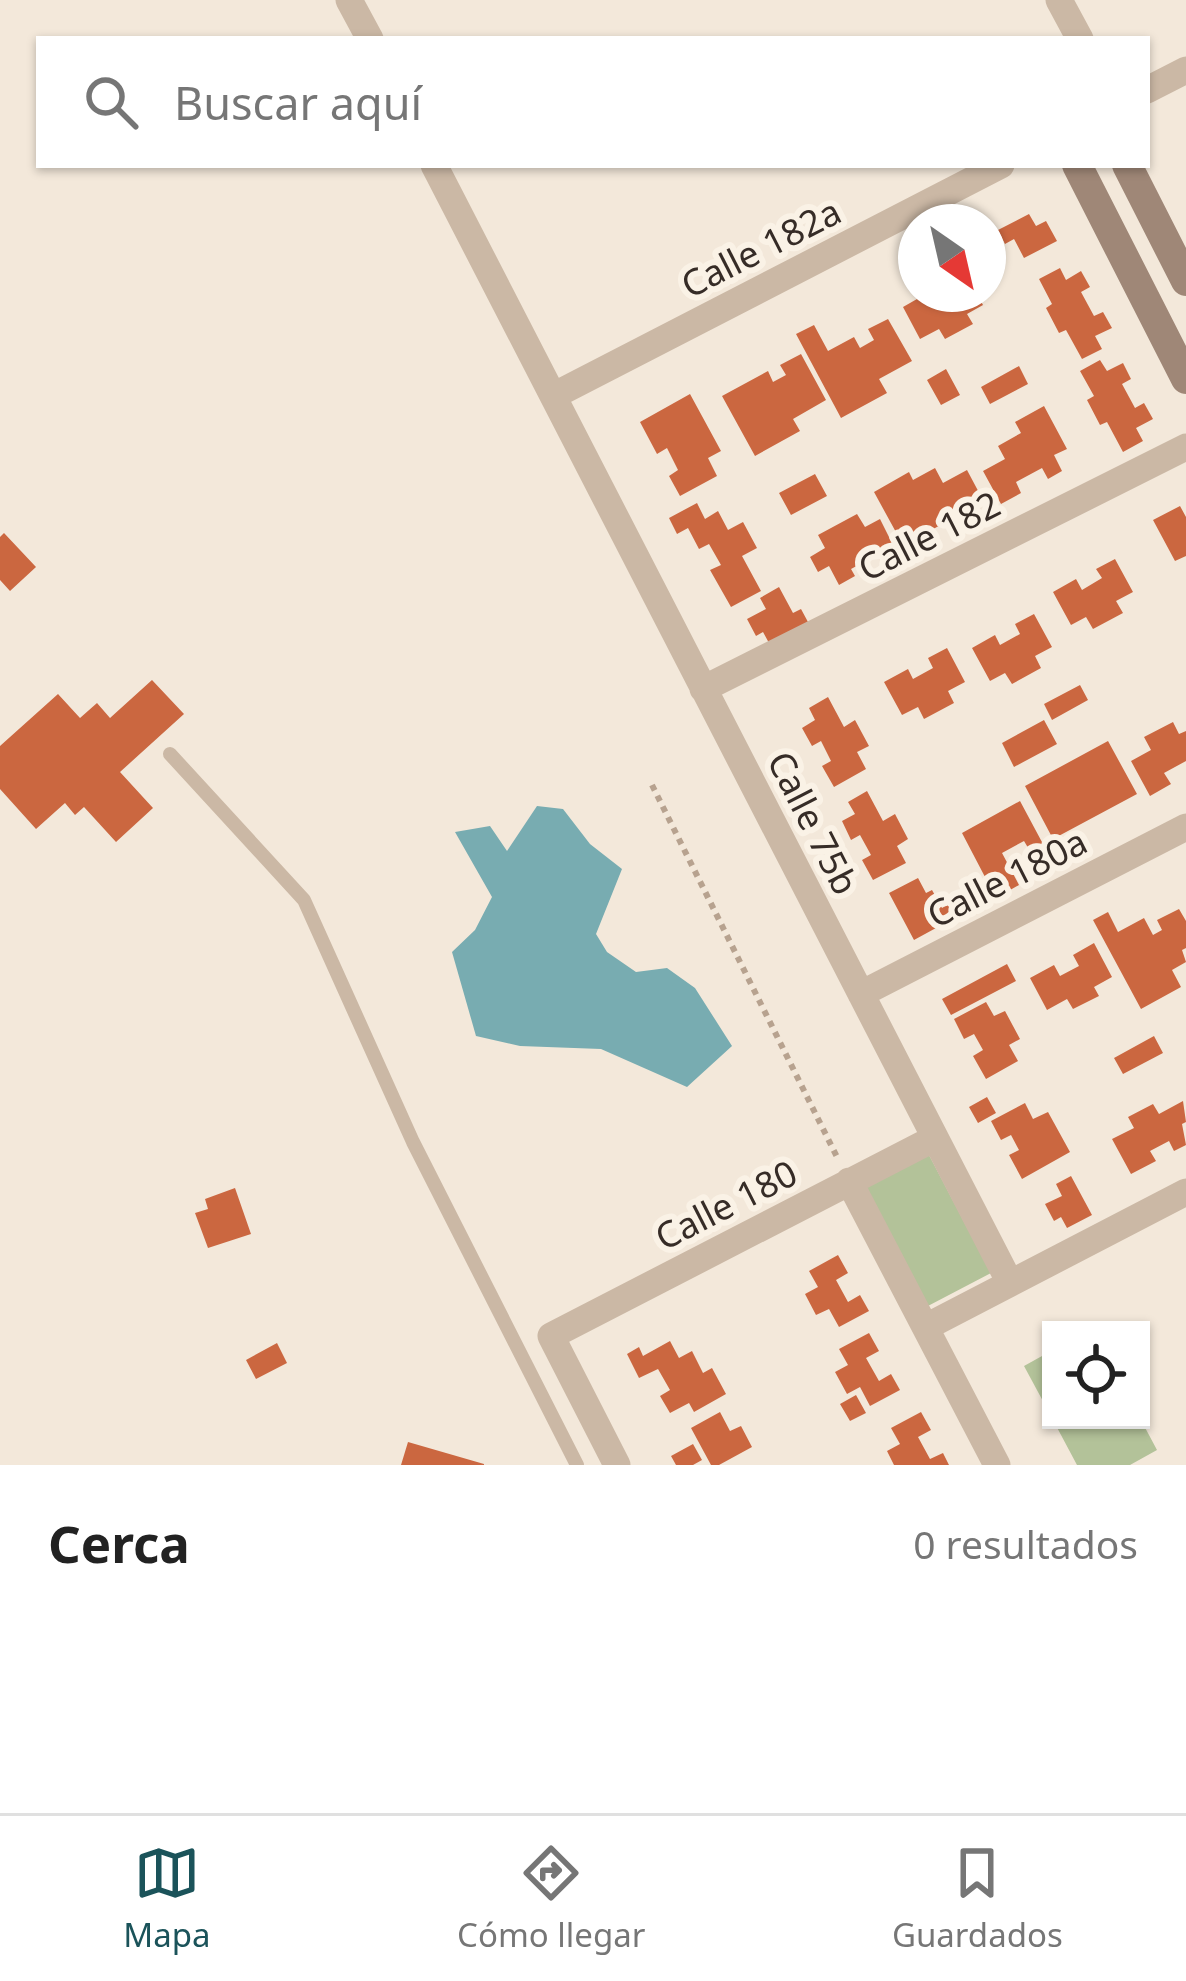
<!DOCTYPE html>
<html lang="es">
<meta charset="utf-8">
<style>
body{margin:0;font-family:"Noto Sans",sans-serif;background:#f2f2f2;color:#222}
.controls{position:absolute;right:36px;bottom:36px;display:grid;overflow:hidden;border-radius:0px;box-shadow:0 3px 9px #0004}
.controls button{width:108px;height:108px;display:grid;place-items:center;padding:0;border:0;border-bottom:3px solid #e0e0e0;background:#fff;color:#222;font:60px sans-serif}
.compass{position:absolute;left:898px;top:204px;width:108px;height:108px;border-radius:50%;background:#fff;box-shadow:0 3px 9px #0004;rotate:146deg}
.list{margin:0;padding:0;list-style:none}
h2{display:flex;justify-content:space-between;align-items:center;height:156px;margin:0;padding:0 48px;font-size:51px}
h2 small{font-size:39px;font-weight:400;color:#767676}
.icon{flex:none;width:66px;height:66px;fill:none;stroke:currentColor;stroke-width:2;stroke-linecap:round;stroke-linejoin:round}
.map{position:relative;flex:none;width:1186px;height:1465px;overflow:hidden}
.search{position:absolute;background:#fff;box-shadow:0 3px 9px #0004;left:36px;right:36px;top:36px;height:132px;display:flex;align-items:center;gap:30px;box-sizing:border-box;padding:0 42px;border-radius:0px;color:#767676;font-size:45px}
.sheet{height:348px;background:#fff}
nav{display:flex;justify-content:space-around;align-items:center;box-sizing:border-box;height:168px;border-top:3px solid #e0e0e0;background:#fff;font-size:33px;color:#767676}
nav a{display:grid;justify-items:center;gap:6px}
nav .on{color:#1b535a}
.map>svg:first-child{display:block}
.green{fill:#b3c299}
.water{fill:#78acb1}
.building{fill:#cb6740}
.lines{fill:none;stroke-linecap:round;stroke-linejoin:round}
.path{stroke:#b7a28f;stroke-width:6;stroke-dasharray:6 6;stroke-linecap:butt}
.lane{stroke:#cbb8a5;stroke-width:14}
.street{stroke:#cbb8a5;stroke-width:27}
.secondary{stroke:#9f8777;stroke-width:30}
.labels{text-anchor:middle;stroke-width:12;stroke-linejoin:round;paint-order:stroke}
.street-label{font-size:36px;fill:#362c27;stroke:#faf2e6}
</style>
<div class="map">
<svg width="1186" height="1465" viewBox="0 0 1186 1465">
<rect width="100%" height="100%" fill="#f3e8da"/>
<path class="green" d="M929 1155 991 1273 926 1307 865 1188Z
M1051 1351V1416L1024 1366Z
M1053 1420H1141L1157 1450 1130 1465H1077Z"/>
<path class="water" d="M537 806 563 809 590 844 622 869 596 934 607 952 636 972 667 968 695 988 732 1046 687 1087 601 1049 520 1046 476 1036 452 952 475 930 492 897 455 832 490 826 507 851Z"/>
<path class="building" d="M1029 214 1036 226 1046 221 1057 241 1024 258 1014 239 1005 244 998 230Z
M1060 268 1066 280 1081 271 1090 287 1081 292 1094 316 1103 312 1112 328 1095 336 1102 349 1082 359 1066 330 1059 333 1046 308 1052 304 1039 279Z
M948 294H977L983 305 967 314 973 324 945 339 939 329 920 339 903 307 924 295 929 304Z
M888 319 912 361 879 379 887 393 841 418 796 334 814 325 828 351 854 337 860 348 874 340 868 329Z
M801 354 826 400 793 419 800 431 755 456 722 396 768 371 773 382 786 375 780 365Z
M1100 360 1107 371 1123 363 1131 379 1122 384 1135 408 1144 403 1153 419 1136 428 1143 441 1123 452 1107 422 1100 425 1087 400 1094 396 1080 371Z
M1019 366 1028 384 990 404 981 387Z
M946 369 960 395 941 405 927 380Z
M690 394 721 451 708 458 717 476 680 496 669 476 678 470 667 448 657 454 640 422Z
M1044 406 1067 449 1054 455 1062 471 1048 479 1042 468 1016 482 1021 493 1001 504 983 471 1005 459 998 446 1021 433 1015 422Z
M935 468 943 483 967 470 984 502 903 545 874 492 909 472 913 480Z
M815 474 827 496 791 515 779 493Z
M697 503 705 519 718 511 728 530 743 522 757 548 742 556 761 591 731 607 710 570 721 565 709 544 699 549 688 528 677 534 669 518Z
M1180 506 1186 517V556L1175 561 1153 520Z
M857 514 865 527 880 519 897 553 881 562 877 555 851 569 855 576 839 585 829 566 818 572 810 557 825 548 818 535Z
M4 533 36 567 10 591 0 580V537Z
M1115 559 1133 592 1116 601 1123 613 1093 629 1086 617 1071 625 1053 592 1076 579 1082 590 1102 578 1096 569Z
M779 587 793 613 801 609 808 622 769 643 763 632 756 636 747 619 766 609 760 598Z
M1034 614 1052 647 1035 656 1041 668 1012 684 1005 673 990 681 972 648 995 635 1000 645 1020 634 1015 624Z
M947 648 965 682 948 691 954 703 924 719 918 707 902 715 884 682 908 669 913 679 933 668 928 658Z
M152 680 184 714 120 772 153 808 116 842 84 807 75 815 65 803 36 829 0 789V746L58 694 80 718 97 703 110 718Z
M1080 685 1088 700 1052 720 1044 704Z
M828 697 844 727 855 720 869 746 857 752 866 769 834 787 822 766 831 761 821 741 812 746 802 728 815 720 809 708Z
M1044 720 1057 744 1014 767 1002 743Z
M1173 722 1179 734 1186 731V761L1164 773 1171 784 1150 796 1131 761 1151 750 1144 737Z
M1108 741 1137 794 1053 839 1025 786Z
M867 791 883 821 895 814 908 839 897 846 906 863 873 880 862 860 871 855 860 835 851 840 842 821 855 814 848 802Z
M1020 801 1043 844 1030 851 1024 841 1002 853 1019 885 996 898 962 833Z
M918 878 926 893 932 890 942 908 951 903 958 916 914 940 889 893Z
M1179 909 1186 921V948L1182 950 1186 962 1172 970 1181 987 1141 1009 1093 920 1108 912 1118 932 1144 918 1153 935 1162 930 1157 920Z
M1094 943 1112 977 1094 987 1099 996 1073 1009 1067 999 1047 1010 1030 978 1054 965 1060 976 1079 966 1073 955Z
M1007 964 1016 981 951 1015 942 999Z
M986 1002 994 1016 1005 1011 1020 1039 1009 1045 1018 1061 986 1079 973 1056 983 1050 974 1034 964 1039 954 1019Z
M1154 1036 1163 1053 1123 1074 1114 1058Z
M987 1097 996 1113 978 1123 969 1107Z
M1183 1101 1186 1122 1182 1124 1186 1145 1174 1151 1169 1141 1150 1151 1156 1161 1131 1174 1112 1139 1134 1128 1128 1117 1153 1104 1159 1114Z
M1025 1103 1033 1119 1048 1112 1070 1152 1022 1179 1009 1155 1019 1150 1011 1135 1001 1140 991 1121Z
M1071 1176 1092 1215 1067 1228 1061 1217 1054 1221 1045 1204 1062 1196 1056 1184Z
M235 1188 251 1234 208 1248 195 1213 208 1209 205 1199Z
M838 1255 848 1273 836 1280 848 1302 860 1295 869 1311 839 1327 829 1309 816 1315 805 1294 818 1287 809 1271Z
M869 1333 879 1351 866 1358 879 1381 891 1374 900 1390 870 1406 860 1387 847 1394 835 1372 848 1365 839 1349Z
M670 1341 679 1358 692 1351 703 1373 712 1368 726 1394 694 1412 689 1403 670 1413 660 1396 670 1390 658 1369 639 1378 627 1354 639 1347 643 1356Z
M277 1343 287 1363 256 1379 246 1360Z
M856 1395 866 1413 850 1421 840 1404Z
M720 1412 730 1431 741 1426 752 1447 719 1465H711L691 1428Z
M921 1412 931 1430 918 1437 930 1459 943 1453 949 1465H894L887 1451 900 1444 891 1428Z
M408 1442 484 1464V1465H401Z
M693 1444 702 1460 693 1465H676L671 1456Z"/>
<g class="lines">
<path class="path" d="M652 785 837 1157"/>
<path class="lane" d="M170 754 304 900 413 1142 577 1465"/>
<path class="street" d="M349 0 370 39
M1059 0 1080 39
M1147 90 1186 70
M434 165 1010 1283
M553 396 1001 165
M703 689 1186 447
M861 994 1186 827
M849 1181 997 1465
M928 1326 1186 1192
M617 1465 551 1336 935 1138"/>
<path class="secondary" d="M1077 165 1186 379
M1127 165 1186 281"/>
</g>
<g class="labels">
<g class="street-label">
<text transform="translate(761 248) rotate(-27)" y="13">Calle 182a</text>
<text transform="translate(929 536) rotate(-27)" y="13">Calle 182</text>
<text transform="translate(813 823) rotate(63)" y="13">Calle 75b</text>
<text transform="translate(1007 878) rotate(-27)" y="13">Calle 180a</text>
<text transform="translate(726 1205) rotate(-27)" y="13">Calle 180</text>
</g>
</g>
</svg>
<div class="controls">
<button><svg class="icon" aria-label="locate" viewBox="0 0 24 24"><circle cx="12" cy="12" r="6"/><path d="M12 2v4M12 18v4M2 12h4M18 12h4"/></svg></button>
</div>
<svg class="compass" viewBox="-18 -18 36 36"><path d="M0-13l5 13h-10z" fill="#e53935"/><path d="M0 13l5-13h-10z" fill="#767676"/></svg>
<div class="search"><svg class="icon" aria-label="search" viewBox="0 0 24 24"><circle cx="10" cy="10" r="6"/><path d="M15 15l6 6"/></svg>Buscar aquí</div>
</div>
<section class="sheet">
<h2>Cerca<small>0 resultados</small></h2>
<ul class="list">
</ul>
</section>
<nav>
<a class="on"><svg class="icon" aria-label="map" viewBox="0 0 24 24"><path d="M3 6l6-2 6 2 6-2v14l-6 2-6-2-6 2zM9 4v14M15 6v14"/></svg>Mapa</a>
<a><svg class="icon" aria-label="directions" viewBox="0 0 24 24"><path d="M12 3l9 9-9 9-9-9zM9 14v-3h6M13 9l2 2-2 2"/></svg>Cómo llegar</a>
<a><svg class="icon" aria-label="saved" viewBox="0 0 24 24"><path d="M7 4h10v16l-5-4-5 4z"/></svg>Guardados</a>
</nav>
